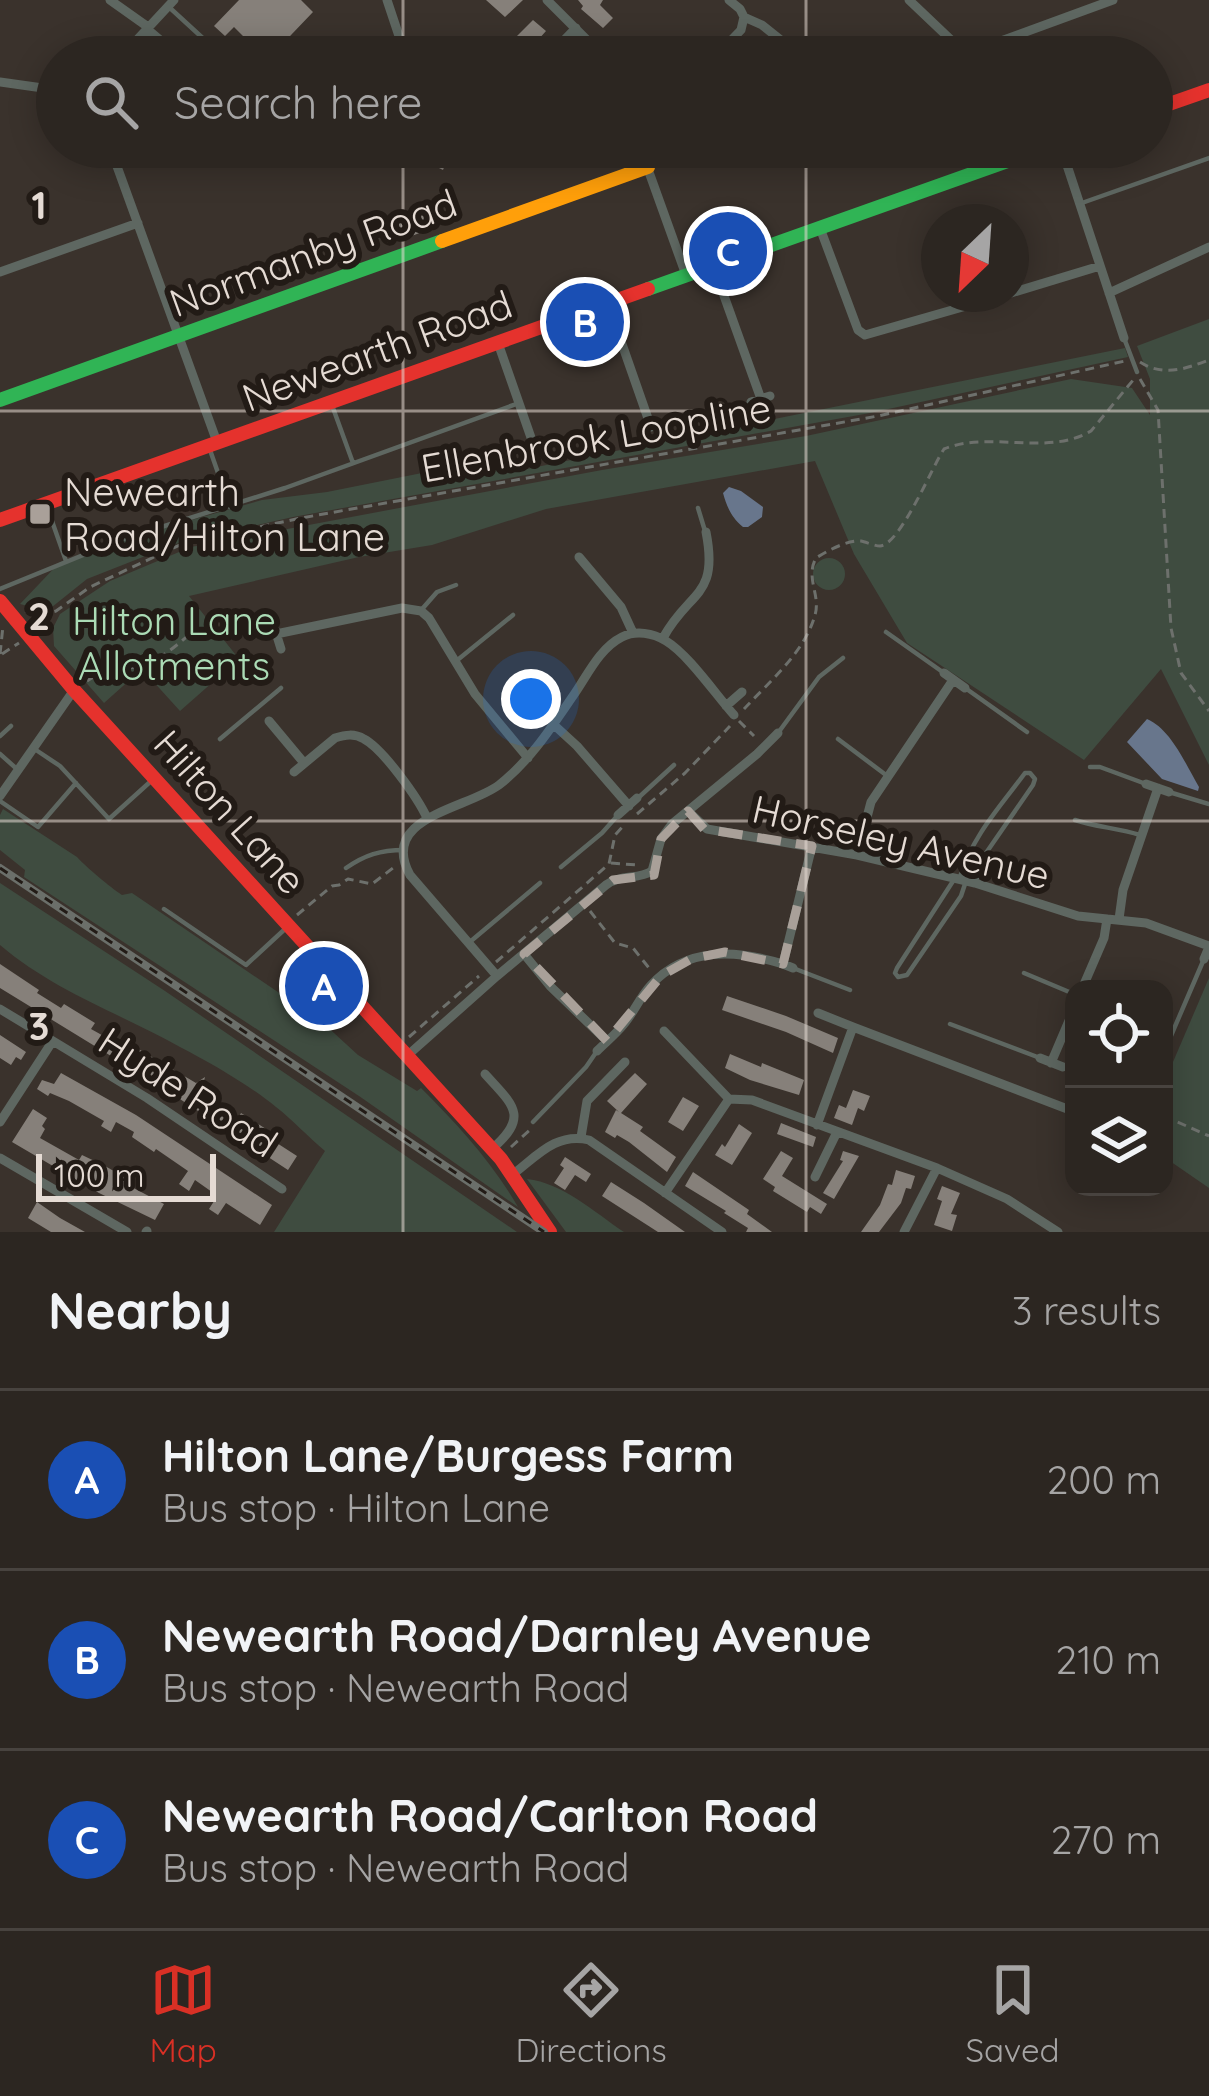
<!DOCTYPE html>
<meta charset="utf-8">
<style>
body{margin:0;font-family:Quicksand,sans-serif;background:#38322e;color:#f1f3f6}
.controls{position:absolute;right:36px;bottom:36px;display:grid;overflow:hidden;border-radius:24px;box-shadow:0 6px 30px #0003}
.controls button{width:108px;height:108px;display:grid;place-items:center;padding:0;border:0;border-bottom:3px solid #48433f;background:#2c2621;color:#f1f3f6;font:60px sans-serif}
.compass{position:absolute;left:921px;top:204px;width:108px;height:108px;border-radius:50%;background:#2c2621;box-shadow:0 6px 30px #0003;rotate:205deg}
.scale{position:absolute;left:36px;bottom:30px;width:180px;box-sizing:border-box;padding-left:12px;border:6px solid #e5dbd4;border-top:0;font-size:33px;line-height:42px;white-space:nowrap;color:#e5dbd4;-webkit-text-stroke:9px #221b16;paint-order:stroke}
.you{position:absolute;left:531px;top:699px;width:42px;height:42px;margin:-30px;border:9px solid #fff;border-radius:50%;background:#1a73e8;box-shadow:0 0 0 18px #1a73e833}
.badge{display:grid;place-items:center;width:78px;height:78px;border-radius:50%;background:#d93025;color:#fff;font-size:39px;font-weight:700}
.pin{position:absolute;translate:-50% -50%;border:6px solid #fff;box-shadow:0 3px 12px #0006}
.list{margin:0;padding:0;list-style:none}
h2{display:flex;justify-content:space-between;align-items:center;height:156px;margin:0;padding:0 48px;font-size:51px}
h2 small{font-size:39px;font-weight:400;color:#a6a5a5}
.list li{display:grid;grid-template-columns:78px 1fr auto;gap:36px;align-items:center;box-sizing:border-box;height:180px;padding:0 48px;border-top:3px solid #48433f}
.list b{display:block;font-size:45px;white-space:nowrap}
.list p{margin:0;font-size:39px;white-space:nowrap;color:#a6a5a5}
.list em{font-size:39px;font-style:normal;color:#a6a5a5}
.icon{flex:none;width:66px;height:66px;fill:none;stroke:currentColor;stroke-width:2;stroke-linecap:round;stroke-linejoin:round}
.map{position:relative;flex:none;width:1209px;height:1232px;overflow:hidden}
.search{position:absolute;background:#2c2621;box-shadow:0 6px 30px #0003;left:36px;right:36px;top:36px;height:132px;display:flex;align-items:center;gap:30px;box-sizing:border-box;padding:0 42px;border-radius:66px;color:#a6a5a5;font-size:45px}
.sheet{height:696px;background:#2c2621}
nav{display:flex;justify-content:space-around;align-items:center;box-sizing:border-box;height:168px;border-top:3px solid #48433f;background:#2c2621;font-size:33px;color:#a6a5a5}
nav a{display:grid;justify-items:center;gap:6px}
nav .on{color:#d93025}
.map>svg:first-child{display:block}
.green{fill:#3f4c40}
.water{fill:#68768c}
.building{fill:#86807a}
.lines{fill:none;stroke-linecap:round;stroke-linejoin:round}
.path{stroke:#6d706c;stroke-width:3;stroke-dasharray:9 6;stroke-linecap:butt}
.lane{stroke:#5e6761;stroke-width:4.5}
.street{stroke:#5e6761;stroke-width:9}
.fast{stroke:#30b455;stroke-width:14}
.slow{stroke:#ff9f0a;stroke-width:14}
.jam{stroke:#e5322d;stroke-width:14}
.rail-casing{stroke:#6b6f6a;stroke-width:8}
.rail{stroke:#221b16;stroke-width:3;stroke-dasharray:9;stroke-linecap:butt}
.marked{fill:none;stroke:#a9a099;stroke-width:9;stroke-dasharray:24 15;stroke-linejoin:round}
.grid{fill:none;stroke:#e5dbd4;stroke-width:3;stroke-opacity:0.55}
.poi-dot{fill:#a9a099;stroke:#221b16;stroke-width:4.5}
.labels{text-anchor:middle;stroke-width:12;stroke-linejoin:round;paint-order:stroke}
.street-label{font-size:39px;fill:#e5dbd4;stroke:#221b16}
.poi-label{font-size:39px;fill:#e5dbd4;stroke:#221b16;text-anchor:start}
.park-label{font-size:39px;fill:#abdbb5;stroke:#221b16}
.grid-label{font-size:39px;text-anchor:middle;font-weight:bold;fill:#e5dbd4;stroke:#221b16;stroke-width:12;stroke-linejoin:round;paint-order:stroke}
</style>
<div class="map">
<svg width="1209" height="1232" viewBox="0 0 1209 1232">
<rect width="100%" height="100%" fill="#3a322c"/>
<path class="green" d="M1209 319V765L1161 669 1084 760 907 643 854 554 815 461 546 509 432 545 359 557 189 596 239 659 180 711 142 669 104 703 54 646 53 628 60 614 110 581 191 547 602 470 806 436 1071 379 1132 388 1150 415V379L1137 346Z
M1125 348 1128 357 870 413 293 517 181 542 87 579 47 611 20 604 60 562 160 529 262 500 327 492 487 460 507 473Z
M813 574a16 16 0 1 1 32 0a16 16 0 1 1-32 0Z
M3 809 77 857C86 867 110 887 122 895L132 893 322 1022 358 1055 417 1091 421 1088C457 1124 492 1162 518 1207L359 1096 24 877 25 870 0 850V815Z
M0 883 165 991 517 1232H274L325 1151C308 1137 293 1120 276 1107 249 1085 211 1063 180 1047 119 1013 54 991 0 945Z
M1209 978V1188L1164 1157V1083Z
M527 1179C563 1183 594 1212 624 1232H566Z"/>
<path class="water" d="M729 487 741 491 763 507 762 517 748 527H743C731 517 727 507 723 493Z
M1147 719C1171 729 1186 765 1199 787L1198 791 1162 779 1127 742Z"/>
<path class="building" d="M239 0H301L313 12 270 57H234L249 42 234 27 225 36 214 26Z
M486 0H523L505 17Z
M578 0H603L600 5 613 18 603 28 581 9 583 6Z
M533 20 546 31 530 49 520 57H492L507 46Z
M400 147H447L452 160 446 162 443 170 433 165 426 168 420 155 408 167Z
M413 212 415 217 428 212 433 228 398 241 394 218Z
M0 964 39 990 37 993 61 1008 64 1004 95 1023 91 1029 109 1039 132 1051 135 1047 196 1083 205 1077 201 1092 239 1117 241 1113 269 1131 266 1136 297 1156 288 1170 160 1086 0 988Z
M727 996 786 1016 838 1038 833 1053 786 1032 722 1010Z
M0 1035 26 1052 21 1060 16 1057 11 1065 0 1058Z
M730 1054 761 1067 762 1063 804 1080 799 1095 750 1080 725 1068Z
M61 1073 136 1115 272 1205 260 1225 226 1203 218 1215 209 1209 216 1198 210 1195 212 1192 195 1180 189 1191 179 1184 188 1171 156 1149 154 1152 132 1137 134 1132 116 1122 111 1132 101 1126 104 1121 69 1101 50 1093 48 1096 37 1089 42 1080 54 1084Z
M635 1073 647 1084 621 1113 643 1127 640 1131 676 1157 667 1172 629 1142 617 1135 615 1138 605 1132 616 1110 619 1112 607 1101Z
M853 1090 870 1096 864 1111 858 1108 852 1125 834 1118 839 1105 846 1108Z
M683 1097 699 1106 683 1131 668 1122Z
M33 1109 47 1118 42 1126 45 1129 40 1138 79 1160 82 1155 105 1166 126 1178 124 1183 164 1204 155 1220 99 1193 12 1142Z
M781 1123 816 1137 813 1147 777 1134Z
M739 1124 752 1133 732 1165 715 1155 722 1144 725 1147Z
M781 1151 793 1158 782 1176 827 1204 821 1214 810 1207 807 1212 773 1191 775 1187 763 1179Z
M843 1151 859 1156 834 1199 823 1193 843 1161 840 1160Z
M565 1157 591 1174 586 1182 575 1175 565 1190 554 1183 564 1168 560 1165Z
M896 1170 915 1176 911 1189 906 1188 901 1203 879 1232H861L880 1205 888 1184 892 1185Z
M693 1172 749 1210 747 1214 772 1232H746L748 1228 724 1213 726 1211 685 1186Z
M611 1182 644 1203 685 1232H658L602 1196Z
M942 1186 960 1193 951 1214 957 1215 952 1231 934 1225 942 1201 937 1199Z
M37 1202 60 1218 85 1232H51L28 1218Z"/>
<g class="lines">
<path class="path" d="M1140 362C1163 377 1185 369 1209 360
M1140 379 1158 410 1171 628 1181 673 1209 711
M25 611 46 614 56 611 90 587 184 543 301 518 878 416 1125 361
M0 654 3 626
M2 654 19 643
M87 681C107 667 123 672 145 664 165 657 180 642 196 629
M744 709C769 682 805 652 815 615 821 595 805 578 816 558 827 551 847 540 861 541 866 542 875 546 880 546 900 545 932 467 944 449 991 430 1046 457 1091 431L1134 379
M739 721 754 736
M637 814 685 773 730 726
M611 863 637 865
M590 911 615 943 633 948 649 968
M297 915 332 886 339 885 348 879 372 884 393 868
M496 962 609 864 615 835 625 824
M409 1037 479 976
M1164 1116 1209 1136
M511 1147 531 1129"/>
<path class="lane" d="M170 8 219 53
M1079 204 1209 158
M1124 338 1137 372
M333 408 353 463
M210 450 230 507
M46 504 66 561
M698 508 705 531
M0 589 120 540 285 488 519 403
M423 608 437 592 456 585
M886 632 944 673
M455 662 513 615
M968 690 1027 732
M778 733 819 677 843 658
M0 736 11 726
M220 739 281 688
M838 739 886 775
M36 750 60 766 109 819 150 782
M0 754 18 770
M1090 767H1100L1146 784
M1169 792 1209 804
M638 798 674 765
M0 801 38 827 76 783
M1075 820C1096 827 1118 828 1140 835
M561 867 602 833 618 815
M346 868C365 855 380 850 404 850
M960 877C973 835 1000 807 1025 773H1030L1035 779 1033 785 986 853 975 883
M955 878 897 968 895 973 898 977 907 975 961 896 966 881
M164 909 246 965 285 929
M471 941 540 883
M793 968 850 990
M1024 973 1074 994
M950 1024 1040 1058
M1164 1052 1204 959
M1063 1067 1074 1072
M533 1122 586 1067 597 1051"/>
<path class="street" d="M110 0 148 27
M387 0 406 57
M547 0 604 57
M729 0 740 9 744 17 762 25 802 57
M909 0 969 57 979 49 1113 0
M147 29 180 57
M121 57 174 0
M548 57 576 28
M715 57 741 30 744 17
M0 82 57 90
M110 147 217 442
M640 147 686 275
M1061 147 1124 338
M820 228 858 330 865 335 1008 294
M713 265 761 399
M0 272 138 223
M1011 293 1100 266
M1109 293 1209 247
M608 304 651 427
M498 343 535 449
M751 402 770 396
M527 452 544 445
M579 557 621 607 633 633
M272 620 281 649
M276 634 402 608 421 611 429 618 475 694 528 758
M663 638C689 590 719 598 706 532
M944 673 965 688
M726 706 742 692
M269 721 304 763
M553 724 577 746 629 806
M294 772 335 738C345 735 354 733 364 739 383 749 418 798 427 818
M1146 784 1169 792
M0 796 74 690
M688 811 707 829 857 855 975 883 1078 916 1146 923 1209 946
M618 815 637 798
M857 855 871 802 953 680
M1119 919 1123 890 1158 788
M524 954 550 986 607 1041
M1204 959 1209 947
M793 968 783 964 812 846
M497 976 410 875C378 817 467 809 499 785 531 760 553 725 575 693 588 674 600 648 622 637 636 630 653 633 666 641 688 654 716 695 734 715
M1082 989 1104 938 1107 919
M0 1009 147 1098 282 1189
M853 1027 1070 1110
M664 1031 729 1099
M597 1051C606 1042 616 1034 624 1024 634 1012 640 997 651 985 687 946 737 950 783 964
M408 1055 497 976 606 885C621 874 638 880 652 871L661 839 672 824 757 754 778 733
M1040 1058 1063 1067
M1051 1063 1074 1009
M485 1074C513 1105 530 1116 492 1149
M0 1122 52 1042
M817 1125 853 1027 818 1013
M581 1137 587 1101 625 1062
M0 1158 127 1232
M512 1175C537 1156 556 1132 589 1140L722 1232
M815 1177 837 1132
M665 1193 729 1099 752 1100 937 1168 1007 1199 1058 1232
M146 1232 147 1231
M904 1232 937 1168"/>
<path class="fast" d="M648 289 1047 147
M0 400 442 241"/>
<path class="slow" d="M442 241 648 167"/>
<path class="jam" d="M1152 110 1209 90
M0 520 648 289
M0 601 74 690 501 1159 550 1232"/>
<defs>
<path id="rail" d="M0 868 544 1232"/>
</defs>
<use href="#rail" class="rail-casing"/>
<use href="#rail" class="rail"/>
</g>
<path class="marked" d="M688 811 704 829 812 846 783 964 725 952 691 959 661 976 607 1041 524 954 613 880 654 875 661 839Z"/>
<path class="grid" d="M403 0V57M806 0V57M403 147V1232M806 147V1232M0 411H1209M0 821H1209"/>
<rect class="poi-dot" x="28" y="502" width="24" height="24" rx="6"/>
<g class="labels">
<g class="street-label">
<text transform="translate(313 253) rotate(-20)" y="14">Normanby Road</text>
<text transform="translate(377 351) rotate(-20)" y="14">Newearth Road</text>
<text transform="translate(596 438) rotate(-10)" y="14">Ellenbrook Loopline</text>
<text transform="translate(230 812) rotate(48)" y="14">Hilton Lane</text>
<text transform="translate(901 842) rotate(13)" y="14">Horseley Avenue</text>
<text transform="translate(188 1092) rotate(33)" y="14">Hyde Road</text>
</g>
<g class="poi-label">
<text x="64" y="506">Newearth<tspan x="64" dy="45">Road/Hilton Lane</tspan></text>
</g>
<g class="park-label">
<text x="174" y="635">Hilton Lane<tspan x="174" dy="45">Allotments</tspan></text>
</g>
</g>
<g class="grid-label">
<text x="39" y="219">1</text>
<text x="39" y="630">2</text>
<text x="39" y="1040">3</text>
</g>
</svg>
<div class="controls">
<button><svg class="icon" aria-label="locate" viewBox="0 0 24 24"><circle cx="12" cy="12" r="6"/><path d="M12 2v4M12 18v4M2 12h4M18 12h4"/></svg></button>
<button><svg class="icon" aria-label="layers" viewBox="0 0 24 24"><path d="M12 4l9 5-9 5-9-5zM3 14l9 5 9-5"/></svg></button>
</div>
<svg class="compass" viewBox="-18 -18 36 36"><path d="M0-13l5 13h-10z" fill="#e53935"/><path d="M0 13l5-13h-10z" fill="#a6a5a5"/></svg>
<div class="scale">100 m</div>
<div class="you"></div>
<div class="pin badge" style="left:324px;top:986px;background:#1a4fb4">A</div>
<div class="pin badge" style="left:585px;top:322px;background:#1a4fb4">B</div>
<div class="pin badge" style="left:728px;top:251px;background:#1a4fb4">C</div>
<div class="search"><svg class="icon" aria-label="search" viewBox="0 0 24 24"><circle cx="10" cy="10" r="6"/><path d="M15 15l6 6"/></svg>Search here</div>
</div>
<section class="sheet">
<h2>Nearby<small>3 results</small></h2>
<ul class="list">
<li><span class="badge" style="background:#1a4fb4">A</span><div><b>Hilton Lane/Burgess Farm</b><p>Bus stop · Hilton Lane</p></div><em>200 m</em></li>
<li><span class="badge" style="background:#1a4fb4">B</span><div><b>Newearth Road/Darnley Avenue</b><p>Bus stop · Newearth Road</p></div><em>210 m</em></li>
<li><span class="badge" style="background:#1a4fb4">C</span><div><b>Newearth Road/Carlton Road</b><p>Bus stop · Newearth Road</p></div><em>270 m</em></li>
</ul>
</section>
<nav>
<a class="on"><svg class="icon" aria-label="map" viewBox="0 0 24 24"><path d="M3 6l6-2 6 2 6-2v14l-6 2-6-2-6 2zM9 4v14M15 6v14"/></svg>Map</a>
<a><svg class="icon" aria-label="directions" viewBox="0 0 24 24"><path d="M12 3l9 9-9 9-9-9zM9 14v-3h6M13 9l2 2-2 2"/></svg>Directions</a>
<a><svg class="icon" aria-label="saved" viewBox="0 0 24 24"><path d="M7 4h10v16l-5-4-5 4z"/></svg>Saved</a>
</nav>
